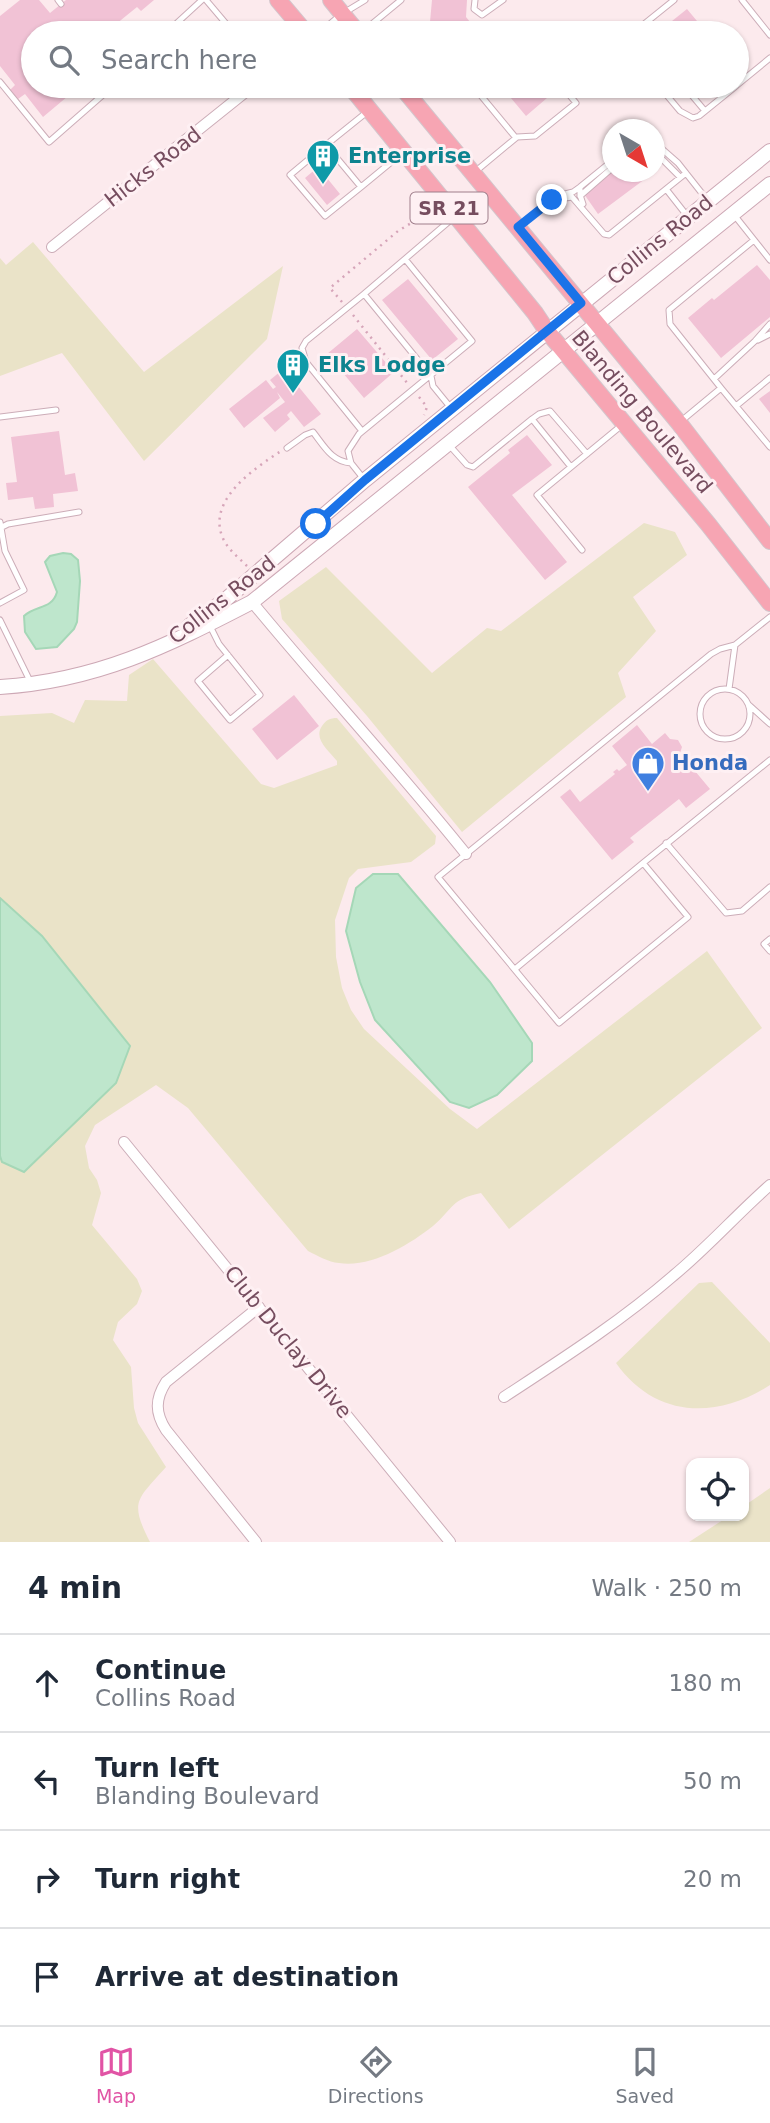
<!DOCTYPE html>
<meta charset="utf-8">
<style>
body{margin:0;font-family:"DejaVu Sans",sans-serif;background:#f6f6f7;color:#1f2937}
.controls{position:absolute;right:21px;bottom:21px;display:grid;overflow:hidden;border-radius:14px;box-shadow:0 2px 5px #0004}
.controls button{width:63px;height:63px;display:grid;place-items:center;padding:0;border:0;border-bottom:2px solid #e0e1e3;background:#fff;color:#1f2937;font:35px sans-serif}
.compass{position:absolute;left:602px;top:119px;width:63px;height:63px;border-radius:50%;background:#fff;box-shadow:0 2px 5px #0004;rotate:141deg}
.stop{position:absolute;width:21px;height:21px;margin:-16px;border:5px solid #1a73e8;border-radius:50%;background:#fff}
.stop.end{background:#1a73e8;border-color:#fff;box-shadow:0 2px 7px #0008}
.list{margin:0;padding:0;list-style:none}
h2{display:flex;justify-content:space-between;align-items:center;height:91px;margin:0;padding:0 28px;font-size:30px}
h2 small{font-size:23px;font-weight:400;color:#747a83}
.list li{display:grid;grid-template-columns:46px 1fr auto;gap:21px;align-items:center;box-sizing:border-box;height:98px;padding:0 28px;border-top:2px solid #e0e1e3}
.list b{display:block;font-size:26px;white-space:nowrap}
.list p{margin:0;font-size:23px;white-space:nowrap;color:#747a83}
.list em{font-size:23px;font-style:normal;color:#747a83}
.icon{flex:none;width:38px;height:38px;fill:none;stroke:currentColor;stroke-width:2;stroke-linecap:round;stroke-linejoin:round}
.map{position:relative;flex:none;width:770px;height:1542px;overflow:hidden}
.search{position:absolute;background:#fff;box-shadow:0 2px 5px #0004;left:21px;right:21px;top:21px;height:77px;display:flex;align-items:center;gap:18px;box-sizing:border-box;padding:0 24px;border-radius:38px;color:#747a83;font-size:26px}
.sheet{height:483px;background:#fff}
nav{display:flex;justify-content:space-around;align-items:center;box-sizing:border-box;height:98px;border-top:2px solid #e0e1e3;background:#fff;font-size:19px;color:#747a83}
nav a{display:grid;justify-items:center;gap:4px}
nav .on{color:#e154a5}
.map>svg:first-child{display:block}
.green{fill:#eae3c8}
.water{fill:#bee6cc;stroke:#a5d7b7;stroke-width:2}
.building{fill:#f1c2d5}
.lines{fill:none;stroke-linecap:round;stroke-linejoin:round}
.lane-casing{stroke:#ccadb8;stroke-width:7}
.street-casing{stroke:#ccadb8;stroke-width:12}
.secondary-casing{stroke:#cda8b5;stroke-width:16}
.primary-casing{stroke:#d3c6cc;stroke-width:18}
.path{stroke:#d6a5b9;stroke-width:2.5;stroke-dasharray:2 5;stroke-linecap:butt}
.lane{stroke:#fff;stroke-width:5}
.street{stroke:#fff;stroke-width:10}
.secondary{stroke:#fff;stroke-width:14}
.primary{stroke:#f7a5b3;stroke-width:16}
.route{stroke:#1a73e8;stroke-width:9}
.labels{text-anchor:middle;stroke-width:6;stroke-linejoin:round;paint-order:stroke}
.shield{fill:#fef0f3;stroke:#9f7e8b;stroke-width:2}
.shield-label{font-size:19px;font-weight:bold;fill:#764d5f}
.culture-label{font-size:21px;font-weight:bold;fill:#0d838f;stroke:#fef0f3;text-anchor:start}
.street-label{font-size:21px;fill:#764d5f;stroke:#fef0f3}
.shop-label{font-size:21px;font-weight:bold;fill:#366cbe;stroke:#fef0f3;text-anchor:start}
</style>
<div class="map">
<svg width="770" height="1542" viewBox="0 0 770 1542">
<rect width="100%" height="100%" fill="#fceaed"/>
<path class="green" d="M33 242 144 372 283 266 267 339 144 461 62 353 0 376V258L6 265Z
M644 523 675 532 687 555 633 597 656 631 618 673 626 697 462 832 367 716 282 619 279 601 326 567 432 673 487 628 501 631Z
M153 659 261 784 274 788 337 765V761C329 751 313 739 322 726 326 720 330 718 337 718L436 836 435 844 411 862 358 869 349 878 335 920 336 957 342 988 351 1010 364 1029 450 1109 477 1129 707 951 762 1028 509 1229 481 1193C451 1199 454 1208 433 1226 409 1245 371 1268 339 1263 328 1262 318 1256 308 1251L188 1108 156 1085 95 1125 85 1146 89 1168 97 1180 101 1193 92 1225 137 1279 142 1291 137 1304 118 1322 113 1340 131 1367 134 1408 138 1423 166 1467C137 1500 129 1501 150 1542H0V1156L3 1162 42 936 0 898V716L52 713 74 723 85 700 127 701 129 675Z
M712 1282 770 1343V1385C716 1420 655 1418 616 1363L699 1283Z
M770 1488V1542H689L729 1516H744V1506Z"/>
<path class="water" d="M63 553 71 554 78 560 80 581 77 622 74 629 57 647 36 649 25 632 24 616C35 605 52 610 57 592L45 562 50 556Z
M373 874H398L490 982 532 1043V1061L497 1095 469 1108 450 1102 375 1020 360 982 346 931 356 888Z
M0 898 42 936 130 1046 116 1083 24 1172 2 1162 0 1156Z"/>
<path class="building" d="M20 0H39L50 13 66 0H154L141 11 137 7 105 33H33V86H80L43 117 25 94 18 99 10 90 15 85 0 66V16Z
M432 0H467L466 17 479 33H429Z
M687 9 707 33H657Z
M501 86H549L554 92 526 116Z
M318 167 340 194 327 205 305 178Z
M611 172H645L649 176 598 214 584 194Z
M757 265 770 280V317L721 358 688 318 712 298 714 300Z
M408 279 458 339 432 360 382 300Z
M357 329 394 372 364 398 327 354Z
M281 371 287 378 289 375 321 414 304 427 291 411 287 415 290 419 275 432 263 418 285 402 277 392 280 398 244 428 229 409 266 380 273 389 276 387 270 380Z
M770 391V413L759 399Z
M59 431 65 475 75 473 78 491 53 494 54 507 35 509 33 497 8 500 6 483 17 482 11 437Z
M527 435 552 465 512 495 567 562 545 580 468 487 510 453 508 450Z
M294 695 319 726 277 760 252 729Z
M637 725 652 744 665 733 670 739 678 740 682 747 680 753 710 789 686 808 679 799 630 838 634 842 612 860 560 797 570 789 580 802 615 774 613 772 617 769 619 771 627 765 612 746Z"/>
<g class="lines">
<defs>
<path id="lane" d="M58 0 61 4
M206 0 234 33
M475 0 474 9 482 15 503 0
M742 0 770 35
M166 33 202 0
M319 33 342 14 365 0
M361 33 401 0
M507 33 514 30 519 33
M633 33 674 0
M0 82 49 142 113 86
M737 85 770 58
M473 86 516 138
M659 86 680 111 693 118 699 116 736 86
M684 86 705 111
M367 112 326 145 361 187 401 154
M654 142 678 163 708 201
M326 145 290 175 325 216 361 187
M654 151 680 177
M476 171 517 137 535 136 576 103 562 86
M666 189 688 217
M561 195 573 192 580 187
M580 196 612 168
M583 204 580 195V187L612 161
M735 216 770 260
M518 227 552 200 572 197 604 234 609 235 686 173
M758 340 770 334
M714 379 755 341 770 324
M721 388 670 324 669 310 754 240
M736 406 770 378
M451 408 433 386 431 376 364 294 453 218
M0 417 56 410
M680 422 721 388 770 447
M362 431 306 362 302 348 306 341 364 294
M450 446 467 465 473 467 532 419
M287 448 305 435 313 432C324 446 332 462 351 463L363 478
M351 463 348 451 359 434 472 341 405 259
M571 467 532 419 539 414 550 411 587 454
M0 522 5 551 24 590 0 603
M0 528 8 524 79 512
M582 550 537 495 622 425
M0 620 31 683
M209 624 219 644 260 695 230 720 198 681 228 655
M700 714a25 25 0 1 1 50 0a25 25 0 1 1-50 0Z
M729 689 735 645
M749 705 770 724
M666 843 726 913 742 911 770 887
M643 863 770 760
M770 939 764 944 770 951
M515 969 643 863 688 917 559 1023 438 877 711 654 720 649 735 645 770 617"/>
<path id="street" d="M52 247 253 86
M252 602C322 687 397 768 466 854
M124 1142 450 1542
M504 1397C562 1359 620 1322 673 1276 707 1248 737 1214 770 1185
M256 1542 166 1430C155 1413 155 1399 166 1382L259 1307"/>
<path id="secondary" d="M189 626 225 600 365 480 770 151
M0 687C97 681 167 646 252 602L770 184"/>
<path id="primary" d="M278 0 306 33
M331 0 358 33
M350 86 535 313 547 331 708 524 770 603
M401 86 679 423 770 541"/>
</defs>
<use href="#lane" class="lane-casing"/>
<use href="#street" class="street-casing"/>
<use href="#secondary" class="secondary-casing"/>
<use href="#primary" class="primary-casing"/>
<path class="path" d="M342 302 330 288 398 231 421 217
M353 315 408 384
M419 397 427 407 424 415
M247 566C238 557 227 549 222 536 208 499 255 468 281 451"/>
<use href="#lane" class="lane"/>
<use href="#street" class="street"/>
<use href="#secondary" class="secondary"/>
<use href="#primary" class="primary"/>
</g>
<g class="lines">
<path class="route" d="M316 524 365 480 581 303 518 227 552 200"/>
</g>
<defs>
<symbol id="building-pin" viewBox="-11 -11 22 30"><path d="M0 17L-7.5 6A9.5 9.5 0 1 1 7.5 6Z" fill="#0f9aa8" stroke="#fef0f3"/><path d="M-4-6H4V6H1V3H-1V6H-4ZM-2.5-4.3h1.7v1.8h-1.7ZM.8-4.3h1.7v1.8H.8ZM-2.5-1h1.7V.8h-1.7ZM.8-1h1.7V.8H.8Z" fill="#fff"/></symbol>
<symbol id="shop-pin" viewBox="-11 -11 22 30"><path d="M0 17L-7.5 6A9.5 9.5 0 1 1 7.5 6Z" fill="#3f7fe0" stroke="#fef0f3"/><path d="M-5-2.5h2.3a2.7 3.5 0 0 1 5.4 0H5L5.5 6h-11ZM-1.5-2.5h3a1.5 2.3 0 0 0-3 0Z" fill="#fff"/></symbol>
</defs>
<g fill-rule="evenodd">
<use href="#building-pin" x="304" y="137" width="38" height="52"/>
<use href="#building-pin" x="274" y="346" width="38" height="52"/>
<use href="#shop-pin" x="629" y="744" width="38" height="52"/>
</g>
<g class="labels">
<rect class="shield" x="410.5" y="192.5" width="77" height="31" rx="5"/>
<g class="shield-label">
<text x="449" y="215">SR 21</text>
</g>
<g class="culture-label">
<text x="348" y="163">Enterprise</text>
<text x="318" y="372">Elks Lodge</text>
</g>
<g class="street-label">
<text transform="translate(153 167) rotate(-38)" y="7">Hicks Road</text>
<text transform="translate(660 240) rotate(-39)" y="7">Collins Road</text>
<text transform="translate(642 412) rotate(50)" y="7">Blanding Boulevard</text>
<text transform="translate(222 600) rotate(-38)" y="7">Collins Road</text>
<text transform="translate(288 1342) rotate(51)" y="7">Club Duclay Drive</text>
</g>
<g class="shop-label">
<text x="672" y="770">Honda</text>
</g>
</g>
</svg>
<div class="controls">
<button><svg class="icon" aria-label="locate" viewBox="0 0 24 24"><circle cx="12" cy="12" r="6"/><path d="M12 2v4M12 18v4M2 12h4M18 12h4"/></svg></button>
</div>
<svg class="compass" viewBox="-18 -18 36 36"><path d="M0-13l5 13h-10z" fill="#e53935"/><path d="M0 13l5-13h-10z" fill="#747a83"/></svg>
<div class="stop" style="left:316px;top:524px"></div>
<div class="stop end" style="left:552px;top:200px"></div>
<div class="search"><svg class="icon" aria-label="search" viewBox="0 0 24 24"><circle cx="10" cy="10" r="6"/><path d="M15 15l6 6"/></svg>Search here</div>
</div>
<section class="sheet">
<h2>4 min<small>Walk · 250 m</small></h2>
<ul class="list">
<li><svg class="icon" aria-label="ahead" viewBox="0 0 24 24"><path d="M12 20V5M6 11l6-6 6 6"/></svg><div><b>Continue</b><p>Collins Road</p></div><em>180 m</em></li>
<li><svg class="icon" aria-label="left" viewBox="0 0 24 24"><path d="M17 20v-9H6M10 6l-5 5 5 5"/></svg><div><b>Turn left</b><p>Blanding Boulevard</p></div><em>50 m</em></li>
<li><svg class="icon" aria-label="right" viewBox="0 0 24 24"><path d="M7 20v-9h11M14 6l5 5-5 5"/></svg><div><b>Turn right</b></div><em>20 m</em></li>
<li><svg class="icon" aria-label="arrive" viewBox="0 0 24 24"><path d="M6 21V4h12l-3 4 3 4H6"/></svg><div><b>Arrive at destination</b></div></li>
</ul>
</section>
<nav>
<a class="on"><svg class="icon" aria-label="map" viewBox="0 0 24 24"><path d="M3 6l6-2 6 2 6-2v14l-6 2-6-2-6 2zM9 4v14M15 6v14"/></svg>Map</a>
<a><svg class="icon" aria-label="directions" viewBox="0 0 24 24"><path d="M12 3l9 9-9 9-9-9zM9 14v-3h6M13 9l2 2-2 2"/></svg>Directions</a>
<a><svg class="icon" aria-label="saved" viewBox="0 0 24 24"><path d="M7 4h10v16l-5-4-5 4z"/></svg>Saved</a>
</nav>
